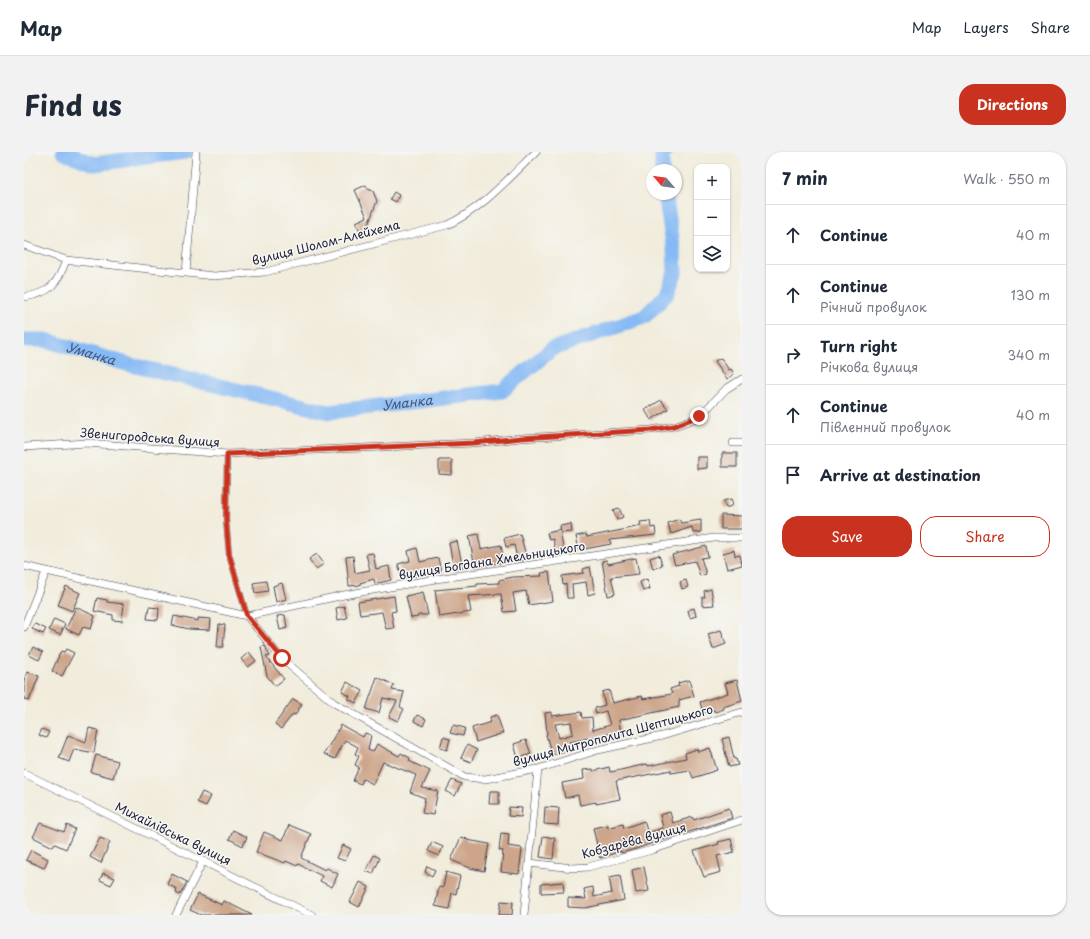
<!DOCTYPE html>
<meta charset="utf-8">
<style>
body{margin:0;font-family:"Playpen Sans",sans-serif;background:#f2f2f3;color:#1f2937}
.controls{position:absolute;right:12px;top:12px;display:grid;overflow:hidden;border-radius:8px;box-shadow:0 1px 3px #0004}
.controls button{width:36px;height:36px;display:grid;place-items:center;padding:0;border:0;border-bottom:1px solid #e0e1e3;background:#fff;color:#1f2937;font:20px sans-serif}
.compass{position:absolute;left:622px;top:12px;width:36px;height:36px;border-radius:50%;background:#fff;box-shadow:0 1px 3px #0004;rotate:299deg}
.stop{position:absolute;width:12px;height:12px;margin:-9px;border:3px solid #c8321e;border-radius:50%;background:#fff}
.stop.end{background:#c8321e;border-color:#fff;box-shadow:0 1px 4px #0008}
.list{margin:0;padding:0;list-style:none}
h2{display:flex;justify-content:space-between;align-items:center;height:52px;margin:0;padding:0 16px;font-size:17px}
h2 small{font-size:13px;font-weight:400;color:#747a83}
.list li{display:grid;grid-template-columns:26px 1fr auto;gap:12px;align-items:center;box-sizing:border-box;height:60px;padding:0 16px;border-top:1px solid #e0e1e3}
.list b{display:block;font-size:15px;white-space:nowrap}
.list p{margin:0;font-size:13px;white-space:nowrap;color:#747a83}
.list em{font-size:13px;font-style:normal;color:#747a83}
.actions{display:flex;gap:8px;padding:12px 16px}
.actions a{flex:1;padding:9px 0;border:1px solid #c8321e;border-radius:16px;text-align:center;font-size:14px;color:#c8321e}
.actions .main{background:#c8321e;color:#fff}
.icon{flex:none;width:22px;height:22px;fill:none;stroke:currentColor;stroke-width:2;stroke-linecap:round;stroke-linejoin:round}
.map{position:relative;flex:none;width:718px;height:763px;overflow:hidden;border-radius:16px}
header{display:flex;align-items:center;gap:24px;box-sizing:border-box;height:56px;padding:0 20px;background:#fff;border-bottom:1px solid #e0e1e3}
header strong{font-size:19px}
nav{display:flex;gap:22px;margin-inline-start:auto;font-size:14px}
.intro{display:flex;align-items:center;justify-content:space-between;box-sizing:border-box;height:96px;padding:0 24px}
h1{margin:0;font-size:28px}
.button{padding:10px 18px;border-radius:16px;background:#c8321e;color:#fff;font-size:14px;font-weight:700}
main{display:flex;gap:24px;padding:0 24px}
aside{flex:1;background:#fff;border-radius:16px;box-shadow:0 1px 3px #0004}
.map>svg:first-child{display:block}
.lines{fill:none;stroke-linecap:round;stroke-linejoin:round}
.river{stroke:#86baf4;stroke-width:15}
.building{fill:#cda58a;fill-rule:evenodd}
.pedestrian-casing{stroke:#414053;stroke-width:6}
.minor-casing{stroke:#414053;stroke-width:8}
.pedestrian{stroke:#fff;stroke-width:5}
.minor{stroke:#fff;stroke-width:7}
.route{stroke:#c8321e;stroke-width:5}
.labels{text-anchor:middle;stroke-width:3;stroke-linejoin:round;paint-order:stroke}
.street-label{font-size:12px;fill:#22223b;stroke:#f6f6f2}
.water-label{font-size:13px;font-style:italic;fill:#45577c;stroke:#f6f6f2}
</style>
<header>
<strong>Map</strong>
<nav><a>Map</a><a>Layers</a><a>Share</a></nav>
</header>
<div class="intro"><h1>Find us</h1><a class="button">Directions</a></div>
<main>
<div class="map">
<svg width="718" height="763" viewBox="0 0 718 763">
<rect width="100%" height="100%" fill="#f6f6f2"/>
<filter id="ink" filterUnits="userSpaceOnUse"><feTurbulence type="fractalNoise" baseFrequency=".025" numOctaves="2"/><feDisplacementMap in="SourceGraphic" scale="8" xChannelSelector="R" yChannelSelector="G"/><feConvolveMatrix kernelMatrix="1 2 1 2 8 2 1 2 1" color-interpolation-filters="sRGB"/></filter>
<filter id="wash" filterUnits="userSpaceOnUse"><feTurbulence type="fractalNoise" baseFrequency=".012" numOctaves="4" result="noise"/><feDisplacementMap in="SourceGraphic" scale="16" xChannelSelector="R" yChannelSelector="G"/><feGaussianBlur stdDeviation="0.9" result="paint"/><feColorMatrix in="noise" values="0 0 0 0 0 0 0 0 0 0 0 0 0 0 0 0 0 1.4 0 .05"/><feComposite in="paint" operator="in"/></filter>
<g filter="url(#wash)">
<rect width="100%" height="100%" fill="#f1ecdb"/>
<g class="lines">
<g class="river">
<path d="M39 0 70 12 161 0"/>
<path d="M638 18V4L641 0"/>
<path id="s1" d="M0 188H21L103 212 305 260 478 239 528 197 620 165 643 142 651 121 650 98 641 42"/>
</g>
</g>
<g id="blocks">
<path class="building" d="M342 33 344 37 349 39 353 49 343 76 344 79 337 82 332 70 343 65 331 38Z
M370 40 375 43 372 50 366 47Z
M697 206 705 218 707 217 710 222 703 227 691 209Z
M637 248 644 257 627 268 621 258Z
M698 301H713V315H698Z
M673 305H683V316L673 317Z
M415 308H428V323L415 322Z
M707 347 709 353 702 356 699 349Z
M595 356 599 365 593 368 589 358Z
M697 363 718 364V377H697Z
M655 367 657 371 677 368V380L669 381 668 375 647 382 644 371Z
M626 369 627 376 631 375 632 383 586 388 587 392 555 398 552 384 562 382 563 385 593 379 617 374 616 370Z
M547 372 548 380 537 381 536 374Z
M536 378 540 402 532 403 529 387 525 388 523 381Z
M454 382 457 397 477 393 480 410 451 415 445 384Z
M496 382 503 407 494 410 490 393 482 395 480 386Z
M433 389 439 416 430 418 425 391Z
M682 394 684 405 677 406 682 422 676 424 671 409 651 413 648 403Z
M393 396 396 410 414 406 417 419 381 426 380 425H378L374 412 386 409 384 399Z
M710 398 711 404 716 403 718 413 703 417 699 401Z
M349 401 352 417 365 414 367 428 351 432 350 427 336 431V433L325 434 322 405 329 404 331 421 346 418 342 402Z
M293 402 300 412 292 417 285 407Z
M635 403 638 413 629 417 626 406Z
M612 406 615 422 587 425 591 442 584 444 578 409 583 408 584 412Z
M566 415 571 441 564 443 562 430 548 432 549 446H543L542 432 539 433 538 424 560 421 559 417Z
M525 420 529 449 505 453 502 439 489 441 492 459 480 460 477 442 444 444 447 460 415 465 411 438 453 434V432L475 431V428L489 425 518 424 517 421Z
M623 427 626 437 619 439 616 430Z
M662 428 664 435 658 437 656 430Z
M242 429 244 439 231 441 229 431Z
M258 431 262 447 252 450 249 434Z
M42 434 56 441 48 459 34 453Z
M687 437 690 453 678 454V445H681L680 439Z
M399 440 404 463H394V465L387 466 382 444Z
M370 444 372 459 367 460 370 476 362 477 358 460 336 463 334 450Z
M73 446 83 448V450L100 452 98 469 89 468V463L70 459Z
M320 454 323 466 314 468 312 456Z
M52 455 71 464 67 477 59 475 55 483 42 477Z
M125 455 135 456 134 468 123 467Z
M670 456 672 464 666 466 664 458Z
M261 463 263 476 256 478 253 464Z
M150 464 174 469V466L187 467 186 478 165 477 148 473Z
M30 467 41 472 36 483 25 478Z
M11 472 22 477 19 482 8 477Z
M195 472 201 473 199 495H193Z
M697 478 702 492 689 497 684 482Z
M241 494 246 504 242 505 260 527 251 534 243 524 237 495Z
M9 495 19 500 15 508 5 503Z
M42 497 50 501 38 524 28 519 37 499 40 500Z
M225 500 232 509 224 515 217 507Z
M3 520 15 524 5 549 0 547V528Z
M353 525 370 533 368 538 380 540 376 555 380 557 374 569 365 565 373 549 359 546 355 561 342 557Z
M665 528 670 544 655 548V555L595 568 597 583 588 585V581L545 590 547 597 528 603 522 583 523 582 521 561 528 560V564L557 560 558 566 568 565 569 578 586 573 582 559 572 562 571 559V556L581 553 578 540 585 538 589 551 618 544 619 547 648 542 646 537 655 534 654 531ZM547 570 549 582 535 586 531 572Z
M713 528 718 549 699 555 700 557 691 560 690 558 679 561 676 550 704 541 701 531Z
M323 530 339 539 332 551 324 547 326 544 318 540Z
M269 547 278 552 271 563 269 562 257 577 251 572Z
M393 563 402 567 399 574 390 569Z
M473 563 479 581 452 590 448 576 467 570 466 565Z
M317 573 339 585 341 581 347 583 344 598 349 600 353 592 375 604 377 601 386 606 385 609 406 619 398 636 414 639 409 663 398 661 401 646 386 640 392 623 359 610 349 632 339 627 337 632 329 629 335 615 331 613 335 604 331 602 334 595 321 588 311 607 300 602Z
M429 573 441 576 439 584 426 581Z
M65 576 74 578 70 601 50 597 45 610 35 606 44 583 62 590Z
M18 577 25 580 22 586 15 583Z
M419 585 426 587 423 598 416 596Z
M705 585 710 607H712L714 613 705 615 698 587Z
M502 588 507 602 494 606 490 592Z
M443 593 453 598 447 610 437 606Z
M686 596 693 618 669 626 666 618 647 621V618L592 629 596 647 572 652V650L556 653 554 643 541 646 538 631 560 627 559 618 569 617V619L585 615 586 620 592 619 623 612 624 614 662 606 661 601 673 597 674 600Z
M72 603 94 609 89 626 67 620Z
M428 628 437 632 431 644 422 639Z
M466 639H475V652H465Z
M178 640 187 644 182 654 173 650Z
M485 655 498 656 497 665 484 664Z
M521 655 535 656 534 673 520 672Z
M705 656 708 666 659 682 639 688V687L615 696 597 701V699L576 706 569 676 584 673V676L599 672 600 676 620 669 624 681 639 676 636 663 646 660 649 671 668 665 670 668Z
M16 671 40 680 43 673 51 677 42 697 31 692 29 695 9 685Z
M265 673 287 682 277 706 301 718 303 716 314 722 308 735 296 729 298 724 274 712 273 714 262 709 261 711 232 700 240 680 259 688Z
M209 678 223 685 219 694 205 687Z
M477 681 485 682 484 694 498 696 495 722 477 720 479 699 475 698Z
M519 684 531 686 529 707 516 705Z
M437 685 443 687V688L465 692 460 719 446 716 427 708Z
M76 686 86 690 77 711 66 705Z
M707 687 710 700 693 704 697 720 680 725 670 699 695 692 694 690Z
M408 690 419 695 415 704 404 699Z
M319 693 327 697 321 709 313 706Z
M7 698 24 707 20 716 2 708Z
M350 703 356 706 349 722 342 719Z
M403 714 411 718 408 724 401 720Z
M620 715 625 739 612 741 608 718Z
M422 720 436 724 432 742 428 741 425 757 411 754 415 735 419 736Z
M79 721 91 726 87 733 76 728Z
M148 722 163 730 156 743 152 741 153 737 143 732Z
M596 723 600 748 561 756 544 755V746L562 747 560 737 569 735 570 745 588 741 585 725Z
M336 730 345 735 335 755 326 750Z
M539 730 540 740 517 741V732Z
M174 742 198 753 200 749 228 763H177L166 758Z
M477 749 489 750 488 763H475Z"/>
</g>
</g>
<g filter="url(#ink)">
<use href="#blocks" fill-opacity="0" stroke="#414053" stroke-width="1"/>
<g class="lines">
<defs>
<path id="pedestrian" d="M203 302 202 368 205 402 223 464"/>
<path id="minor" d="M0 93 42 108 190 124 241 120 423 73C458 57 485 26 512 0
M162 121 172 0
M0 145C25 142 34 132 42 108
M709 291H718
M0 295 63 291 203 302 450 291 497 286 627 278 650 274 675 265 702 237 718 227
M0 414 223 464 257 506 310 551 441 625 461 627 514 617 574 598 638 584 718 560
M223 464 320 443 412 427 690 386H718
M0 475 22 420
M0 621 288 763
M505 711 549 716 564 715 628 698 718 668
M152 763 179 709
M500 763 514 617"/>
</defs>
<use href="#pedestrian" class="pedestrian-casing"/>
<use href="#minor" class="minor-casing"/>
<use href="#pedestrian" class="pedestrian"/>
<use href="#minor" class="minor"/>
</g>
</g>
<g class="lines" filter="url(#ink)">
<path class="route" d="M258 506 223 464 205 402 202 368 203 302 450 291 497 286 627 278 650 274 675 264"/>
</g>
<g class="labels">
<g class="street-label">
<text transform="translate(302 91) rotate(-14)" y="4">вулиця Шолом-Алейхема</text>
<text transform="translate(126 286) rotate(4)" y="4">Звенигородська вулиця</text>
<text transform="translate(468 409) rotate(-9)" y="4">вулиця Богдана Хмельницького</text>
<text transform="translate(589 584) rotate(-15)" y="4">вулиця Митрополита Шептицького</text>
<text transform="translate(149 682) rotate(26)" y="4">Михайлівська вулиця</text>
<text transform="translate(610 689) rotate(-15)" y="4">Кобзарèва вулиця</text>
</g>
<g class="water-label">
<text dy="5" stroke="none"><textPath href="#s1" startOffset="69">Уманка</textPath></text>
<text dy="5" stroke="none"><textPath href="#s1" startOffset="393">Уманка</textPath></text>
</g>
</g>
</svg>
<div class="controls">
<button>+</button>
<button>−</button>
<button><svg class="icon" aria-label="layers" viewBox="0 0 24 24"><path d="M12 4l9 5-9 5-9-5zM3 14l9 5 9-5"/></svg></button>
</div>
<svg class="compass" viewBox="-18 -18 36 36"><path d="M0-13l5 13h-10z" fill="#e53935"/><path d="M0 13l5-13h-10z" fill="#747a83"/></svg>
<div class="stop" style="left:258px;top:506px"></div>
<div class="stop end" style="left:675px;top:264px"></div>
</div>
<aside>
<h2>7 min<small>Walk · 550 m</small></h2>
<ul class="list">
<li><svg class="icon" aria-label="ahead" viewBox="0 0 24 24"><path d="M12 20V5M6 11l6-6 6 6"/></svg><div><b>Continue</b></div><em>40 m</em></li>
<li><svg class="icon" aria-label="ahead" viewBox="0 0 24 24"><path d="M12 20V5M6 11l6-6 6 6"/></svg><div><b>Continue</b><p>Річний провулок</p></div><em>130 m</em></li>
<li><svg class="icon" aria-label="right" viewBox="0 0 24 24"><path d="M7 20v-9h11M14 6l5 5-5 5"/></svg><div><b>Turn right</b><p>Річкова вулиця</p></div><em>340 m</em></li>
<li><svg class="icon" aria-label="ahead" viewBox="0 0 24 24"><path d="M12 20V5M6 11l6-6 6 6"/></svg><div><b>Continue</b><p>Півленний провулок</p></div><em>40 m</em></li>
<li><svg class="icon" aria-label="arrive" viewBox="0 0 24 24"><path d="M6 21V4h12l-3 4 3 4H6"/></svg><div><b>Arrive at destination</b></div></li>
</ul>
<div class="actions"><a class="main">Save</a><a>Share</a></div>
</aside>
</main>
